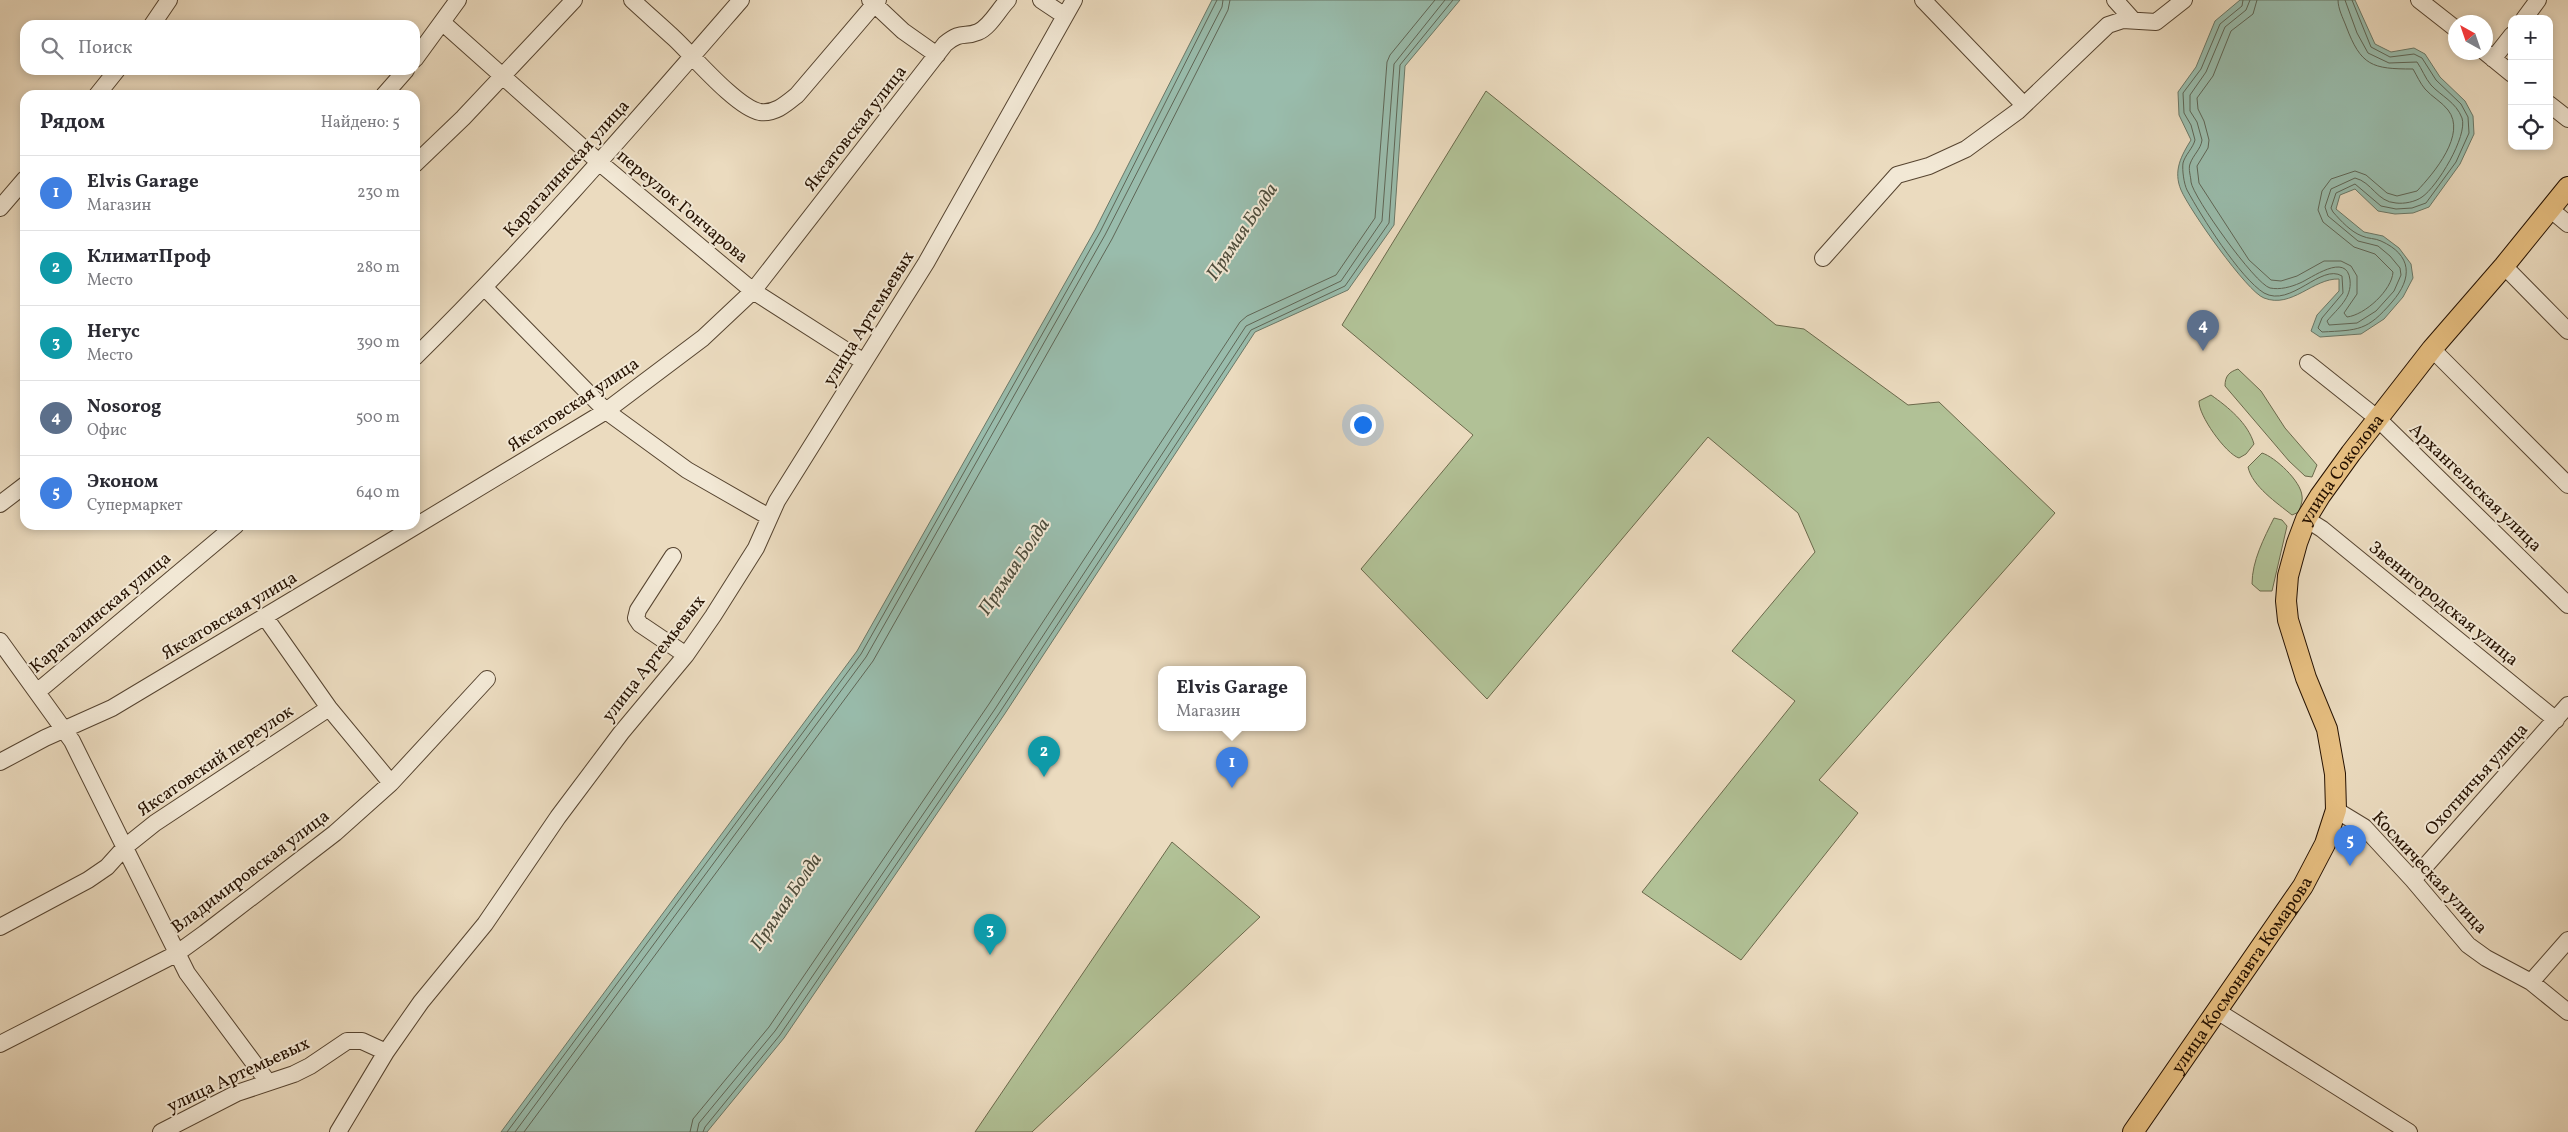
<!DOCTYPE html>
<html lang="ru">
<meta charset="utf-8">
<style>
body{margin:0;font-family:Vollkorn,serif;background:#f2f2f3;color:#2b2b33}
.controls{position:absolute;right:15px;top:15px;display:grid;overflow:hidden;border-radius:10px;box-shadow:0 2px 8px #0003}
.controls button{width:45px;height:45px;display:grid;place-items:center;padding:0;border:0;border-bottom:1px solid #e1e1e2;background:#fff;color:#2b2b33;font:25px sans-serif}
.compass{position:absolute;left:2448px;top:15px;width:45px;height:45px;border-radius:50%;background:#fff;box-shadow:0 2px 8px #0003;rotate:320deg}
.you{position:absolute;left:1362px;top:424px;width:18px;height:18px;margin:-12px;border:4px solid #fff;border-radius:50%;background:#1a73e8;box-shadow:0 0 0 8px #1a73e833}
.badge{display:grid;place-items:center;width:32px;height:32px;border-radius:50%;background:#8f2418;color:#fff;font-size:16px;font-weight:700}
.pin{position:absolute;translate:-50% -41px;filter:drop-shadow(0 1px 2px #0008)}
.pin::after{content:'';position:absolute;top:26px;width:18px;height:15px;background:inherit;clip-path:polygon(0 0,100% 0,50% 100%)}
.popup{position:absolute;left:1158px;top:666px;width:148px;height:65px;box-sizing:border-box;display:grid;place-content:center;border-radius:10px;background:#fff;filter:drop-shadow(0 1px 4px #0005);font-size:16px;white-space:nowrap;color:#7c7c81}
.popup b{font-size:19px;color:#2b2b33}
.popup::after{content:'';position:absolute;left:50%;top:100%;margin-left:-10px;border:10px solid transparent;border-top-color:#fff}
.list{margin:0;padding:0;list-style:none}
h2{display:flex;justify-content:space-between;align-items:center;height:65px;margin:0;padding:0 20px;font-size:21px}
h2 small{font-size:16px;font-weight:400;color:#7c7c81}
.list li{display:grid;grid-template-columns:32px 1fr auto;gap:15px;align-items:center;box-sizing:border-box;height:75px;padding:0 20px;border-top:1px solid #e1e1e2}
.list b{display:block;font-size:19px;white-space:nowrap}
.list p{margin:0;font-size:16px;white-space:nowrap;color:#7c7c81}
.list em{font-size:16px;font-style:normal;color:#7c7c81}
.icon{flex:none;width:28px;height:28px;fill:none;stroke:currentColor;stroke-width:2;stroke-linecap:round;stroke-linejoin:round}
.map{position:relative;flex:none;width:2568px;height:1132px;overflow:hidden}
.search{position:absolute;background:#fff;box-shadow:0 2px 8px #0003;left:20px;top:20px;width:400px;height:55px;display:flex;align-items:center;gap:12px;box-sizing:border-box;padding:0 18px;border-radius:15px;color:#7c7c81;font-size:19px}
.panel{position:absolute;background:#fff;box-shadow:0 2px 8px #0003;left:20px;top:90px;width:400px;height:440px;border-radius:15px}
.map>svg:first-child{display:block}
.green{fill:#b1c196;stroke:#6b694b}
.water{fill:#99bcac;stroke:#6b7867}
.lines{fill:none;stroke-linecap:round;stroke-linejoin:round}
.shore{stroke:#5f6656;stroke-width:1}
.minor-casing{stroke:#564430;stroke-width:18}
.major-casing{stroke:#251100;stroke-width:22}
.minor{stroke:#f2e8d5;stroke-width:16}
.major{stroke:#e6be80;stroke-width:20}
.labels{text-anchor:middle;stroke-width:4;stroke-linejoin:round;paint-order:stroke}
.street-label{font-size:18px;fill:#251100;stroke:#f2e8d5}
.water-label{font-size:19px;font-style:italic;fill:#4e4d3c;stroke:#f2e8d5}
</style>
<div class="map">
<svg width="2568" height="1132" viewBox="0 0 2568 1132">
<rect width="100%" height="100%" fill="#ebdbbf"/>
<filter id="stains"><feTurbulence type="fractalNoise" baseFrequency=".004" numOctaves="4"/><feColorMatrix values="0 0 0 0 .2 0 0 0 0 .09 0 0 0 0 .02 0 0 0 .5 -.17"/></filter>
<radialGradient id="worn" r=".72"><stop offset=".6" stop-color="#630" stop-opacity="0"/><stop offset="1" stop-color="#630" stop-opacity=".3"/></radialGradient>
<path class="green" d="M1486 91 1776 325 1804 329 1908 405 1939 402 2055 513 1819 780 1858 813 1741 960 1642 892 1795 701 1732 651 1815 552 1798 513 1708 437 1487 699 1361 569 1473 435 1342 325Z
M2238 369 2261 391 2285 428 2317 465 2312 477 2305 476 2289 461 2225 386C2225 376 2229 372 2238 369Z
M2211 395C2228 407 2248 423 2254 444L2246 454 2239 458C2226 454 2198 415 2199 401Z
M2262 453C2275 457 2301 481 2302 496 2303 501 2300 507 2299 512L2292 515C2277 503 2252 486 2248 467Z
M2274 518 2282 520 2287 526 2272 591H2260L2252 584C2252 561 2264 538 2274 518Z
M1172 842 1260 917 1032 1132H975Z"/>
<path class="water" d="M1212 0H1460L1405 66 1394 225 1348 290 1255 332 1004 715 784 1038 707 1132H501L857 651 1095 230Z
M2240 0H2355L2375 44 2391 52 2414 48 2425 54 2440 77 2465 101 2473 116 2474 134 2460 164 2429 207 2413 213 2395 214 2378 211 2355 189 2340 195 2336 209 2364 232 2383 236 2399 248 2411 264 2413 278 2403 297 2384 319 2361 334 2320 337 2311 331 2317 315 2339 291V279C2313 278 2292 309 2264 298 2247 292 2189 209 2181 190 2173 171 2181 156 2191 140L2179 115 2178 92 2196 67 2215 21Z"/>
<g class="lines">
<path class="shore" d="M2243 0 2242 6 2220 24 2201 69 2183 93 2184 113 2191 125 2195 140C2193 148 2185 155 2183 163 2182 170 2184 184 2187 190 2201 216 2240 278 2264 293 2291 308 2321 263 2342 276L2343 293 2322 318 2318 328 2322 332C2359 330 2367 331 2392 302 2413 278 2412 255 2381 241 2375 238 2368 239 2362 236 2351 232 2341 221 2333 212L2331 208 2336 193 2355 184 2381 206 2396 209 2412 208 2426 203 2456 162 2469 133 2468 117 2461 104 2436 80 2422 58 2414 54 2390 57 2371 47 2352 0
M2250 0 2246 10 2225 27 2206 72 2190 95V111L2197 122 2202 140C2201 149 2193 155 2190 164 2188 169 2191 177 2191 182 2193 197 2255 284 2270 288 2280 290 2291 287 2300 283 2310 279 2347 251 2350 280 2352 298 2338 308 2327 321L2329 325 2357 323 2376 311 2394 291 2401 275 2400 268 2390 256 2378 246 2358 241 2328 216 2325 207 2331 189 2355 178C2372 182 2377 202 2396 203 2404 204 2415 202 2422 197 2437 187 2468 136 2462 118 2456 102 2441 96 2431 85 2425 78 2422 69 2417 62L2389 63 2368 53 2357 33 2345 0
M2257 0 2253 14 2231 31 2213 76 2197 98 2198 109 2204 121 2209 140 2208 148 2197 166 2199 183 2249 260 2271 280 2281 281 2297 276 2324 261H2341L2351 266 2357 276V294L2344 313 2347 317C2365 315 2392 290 2393 272L2375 254 2354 247 2323 222 2318 210 2322 191 2331 179 2355 171 2366 175 2387 193 2397 196 2417 191C2434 173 2467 134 2448 110 2442 102 2432 97 2425 89 2420 83 2417 76 2413 69 2372 69 2361 66 2346 26 2343 18 2338 9 2338 0
M507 1132 861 654 1100 232 1217 0
M515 1132 866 657 1105 235 1222 7 1223 0
M524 1132 873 661 1112 239 1228 10 1230 0
M690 1132 693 1119 769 1027 989 704 1240 322 1247 316 1336 275 1375 218 1387 62 1390 55 1435 0
M697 1132 699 1123 775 1031 995 709 1246 326 1341 281 1382 221 1394 64 1445 0
M703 1132 705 1127 780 1035 1000 712 1251 330 1345 286 1389 223 1400 65 1453 0"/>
<defs>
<path id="minor" d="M632 0C646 13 661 26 675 39 693 56 737 108 760 112 775 114 786 104 797 95L878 0
M870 0 903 31 937 55
M1041 0 1065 16
M1923 0 2024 105
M2115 0 2133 20
M2419 0 2456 29
M2524 19 2538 0
M443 23 600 163 753 291 864 362
M152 25 169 0
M2485 52 2512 74
M415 59 458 0
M2493 59 2512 35
M97 95 117 70
M384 95 406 70
M2549 104 2568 119
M415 164 463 118 574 0
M0 208 25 179
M2550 209 2568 224
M1823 258 1897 175 1929 166 1966 149 2018 111 2108 25 2123 20 2156 22 2184 0
M2504 266 2568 331
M485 288 606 411 687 470 769 517
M2432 349 2568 485
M415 357C530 244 635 122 741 0
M2308 363 2377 418 2568 605
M0 504 25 485
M2306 519 2322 529 2556 720
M673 556 638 610 636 618 640 624 686 655
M265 617 329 708 391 783
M0 641 72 741 187 973 268 1082
M37 692 236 525
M0 762 45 738 112 708 401 535 606 411 703 338 753 291 945 44C962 30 964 38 978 32 990 27 999 9 1008 0
M2336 810 2364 827 2413 880 2468 945 2486 958 2531 982 2568 1012
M2413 880 2568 705
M0 927 88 880 107 867 125 847 155 823 329 708
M2531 982 2568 940
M2217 1011 2409 1132
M0 1044 176 954 205 933 335 833 391 783 487 679
M161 1132 237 1093 294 1074 310 1066 347 1041H362L386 1052
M338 1132 386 1052 421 1002 485 924 558 817 621 733 686 655 713 616 756 548 777 501 926 263 1074 0"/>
<g id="major">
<path id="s1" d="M2133 1132 2303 886 2325 844 2336 810 2335 774 2327 729 2306 678 2288 620 2286 601 2288 576 2297 543 2306 519 2320 496 2351 453 2432 349 2504 266 2568 187"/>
</g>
</defs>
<use href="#minor" class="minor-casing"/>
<use href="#major" class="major-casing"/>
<use href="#minor" class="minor"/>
<use href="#major" class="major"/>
</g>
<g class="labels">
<g class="street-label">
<text transform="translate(855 128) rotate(-52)" y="6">Яксатовская улица</text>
<text transform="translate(566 168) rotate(-48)" y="6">Карагалинская улица</text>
<text transform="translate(683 206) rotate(40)" y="6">переулок Гончарова</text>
<text transform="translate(868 318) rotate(-58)" y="6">улица Артемьевых</text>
<text transform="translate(573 404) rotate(-34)" y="6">Яксатовская улица</text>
<text dy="6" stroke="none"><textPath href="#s1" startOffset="745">улица Соколова</textPath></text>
<text transform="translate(2476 487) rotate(44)" y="6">Архангельская улица</text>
<text transform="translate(2444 603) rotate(39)" y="6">Звенигородская улица</text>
<text transform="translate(100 612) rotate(-40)" y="6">Карагалинская улица</text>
<text transform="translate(229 615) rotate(-31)" y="6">Яксатовская улица</text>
<text transform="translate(653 658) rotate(-52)" y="6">улица Артемьевых</text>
<text transform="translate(215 760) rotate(-34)" y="6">Яксатовский переулок</text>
<text transform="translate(2476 779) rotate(-48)" y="6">Охотничья улица</text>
<text transform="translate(250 871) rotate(-37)" y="6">Владимировская улица</text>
<text transform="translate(2430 872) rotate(47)" y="6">Космическая улица</text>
<text dy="6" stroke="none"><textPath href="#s1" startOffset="191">улица Космонавта Комарова</textPath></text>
<text transform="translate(238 1074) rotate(-25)" y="6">улица Артемьевых</text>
</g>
<g class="water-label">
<text transform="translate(1241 231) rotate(-56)" y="7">Прямая Болда</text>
<text transform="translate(1013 566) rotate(-56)" y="7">Прямая Болда</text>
<text transform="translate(785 901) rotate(-56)" y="7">Прямая Болда</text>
</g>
</g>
<rect width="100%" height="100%" filter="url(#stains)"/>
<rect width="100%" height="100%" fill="url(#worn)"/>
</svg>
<div class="controls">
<button>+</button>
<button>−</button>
<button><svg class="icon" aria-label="locate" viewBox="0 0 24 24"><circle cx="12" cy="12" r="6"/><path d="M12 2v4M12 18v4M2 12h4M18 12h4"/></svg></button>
</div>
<svg class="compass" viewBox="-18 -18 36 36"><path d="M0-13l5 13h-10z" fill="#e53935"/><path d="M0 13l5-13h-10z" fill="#7c7c81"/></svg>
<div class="you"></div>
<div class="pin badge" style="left:1232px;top:788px;background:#3f7fe0">1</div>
<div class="popup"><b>Elvis Garage</b>Магазин</div>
<div class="pin badge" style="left:1044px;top:777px;background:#0f9aa8">2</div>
<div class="pin badge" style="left:990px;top:955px;background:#0f9aa8">3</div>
<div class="pin badge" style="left:2203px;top:351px;background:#5c6f8a">4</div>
<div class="pin badge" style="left:2350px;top:866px;background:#3f7fe0">5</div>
<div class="search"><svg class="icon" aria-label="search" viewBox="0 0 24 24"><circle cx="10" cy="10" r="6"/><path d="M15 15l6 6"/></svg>Поиск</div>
<section class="panel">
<h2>Рядом<small>Найдено: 5</small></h2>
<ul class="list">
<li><span class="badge" style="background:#3f7fe0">1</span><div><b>Elvis Garage</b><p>Магазин</p></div><em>230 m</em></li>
<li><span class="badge" style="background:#0f9aa8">2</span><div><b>КлиматПроф</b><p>Место</p></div><em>280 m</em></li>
<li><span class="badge" style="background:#0f9aa8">3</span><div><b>Негус</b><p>Место</p></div><em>390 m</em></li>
<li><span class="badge" style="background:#5c6f8a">4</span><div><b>Nosorog</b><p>Офис</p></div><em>500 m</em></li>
<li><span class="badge" style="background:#3f7fe0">5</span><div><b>Эконом</b><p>Супермаркет</p></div><em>640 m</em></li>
</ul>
</section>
</div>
